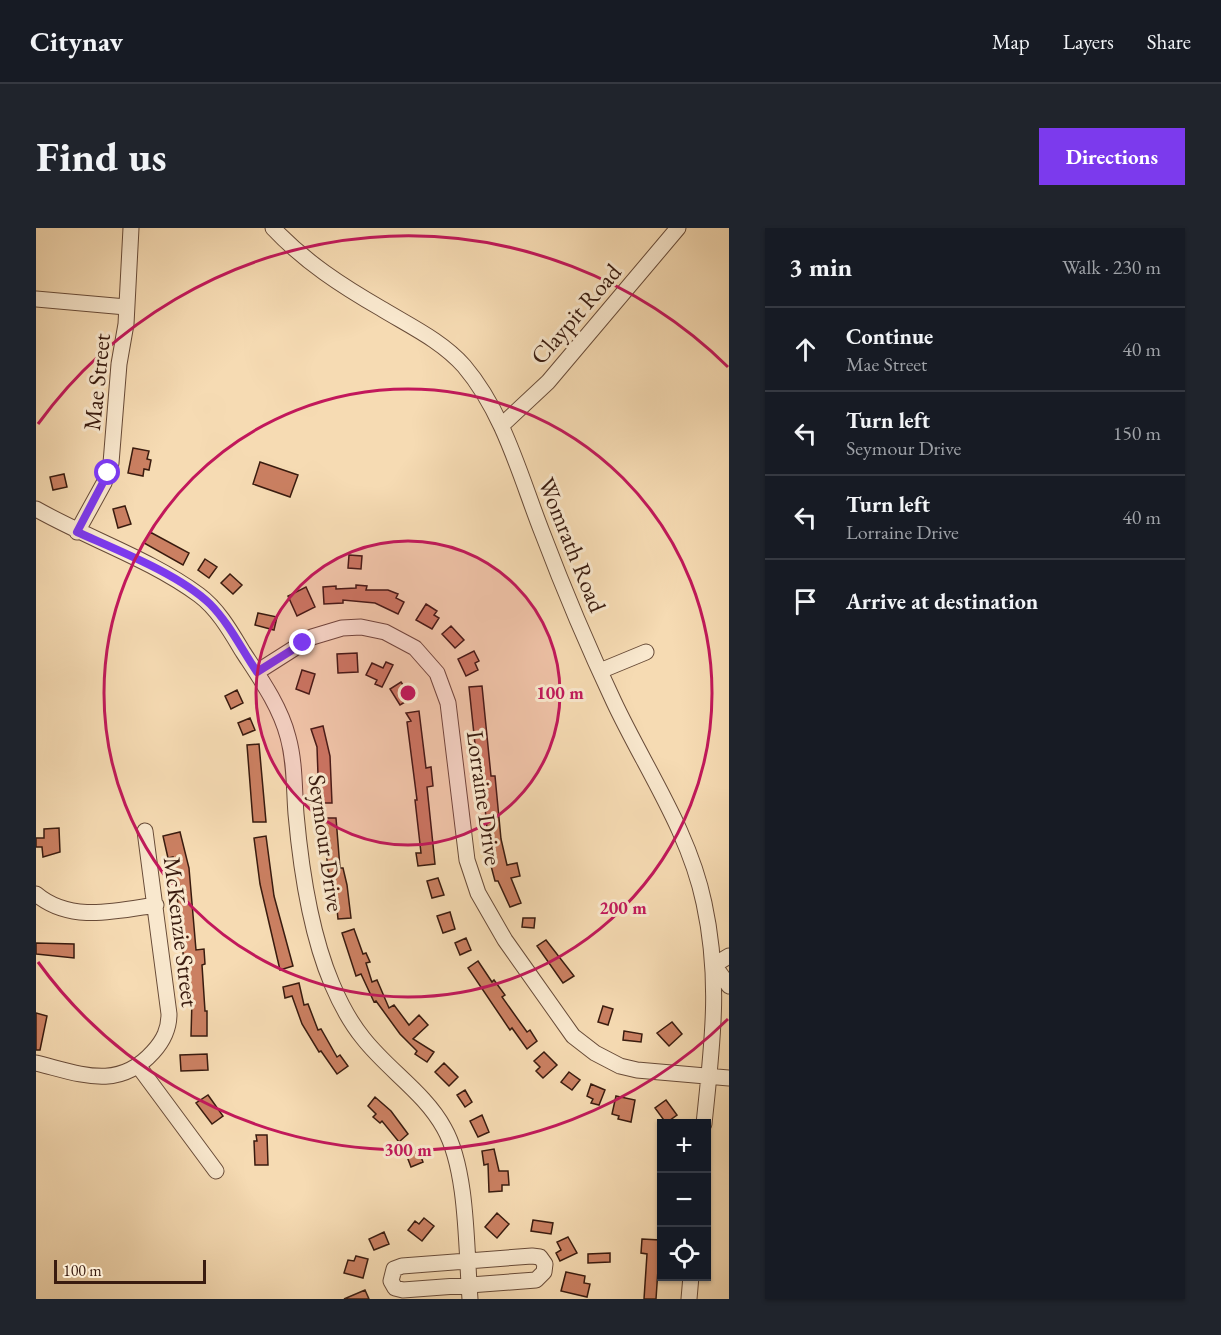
<!DOCTYPE html>
<meta charset="utf-8">
<style>
body{margin:0;font-family:"EB Garamond",serif;background:#20242c;color:#f1f3f6}
.controls{position:absolute;right:18px;bottom:18px;display:grid;overflow:hidden;border-radius:0px;box-shadow:0 2px 4px #0004}
.controls button{width:54px;height:54px;display:grid;place-items:center;padding:0;border:0;border-bottom:2px solid #363941;background:#171b24;color:#f1f3f6;font:30px sans-serif}
.scale{position:absolute;left:18px;bottom:15px;width:152px;box-sizing:border-box;padding-left:6px;border:3px solid #391b0f;border-top:0;font-size:16px;line-height:21px;white-space:nowrap;color:#391b0f;-webkit-text-stroke:4px #f9e8ce;paint-order:stroke}
.stop{position:absolute;width:18px;height:18px;margin:-14px;border:4px solid #7c3aed;border-radius:50%;background:#fff}
.stop.end{background:#7c3aed;border-color:#fff;box-shadow:0 2px 6px #0008}
.list{margin:0;padding:0;list-style:none}
h2{display:flex;justify-content:space-between;align-items:center;height:78px;margin:0;padding:0 24px;font-size:26px}
h2 small{font-size:20px;font-weight:400;color:#9ea1a6}
.list li{display:grid;grid-template-columns:39px 1fr auto;gap:18px;align-items:center;box-sizing:border-box;height:84px;padding:0 24px;border-top:2px solid #363941}
.list b{display:block;font-size:22px;white-space:nowrap}
.list p{margin:0;font-size:20px;white-space:nowrap;color:#9ea1a6}
.list em{font-size:20px;font-style:normal;color:#9ea1a6}
.icon{flex:none;width:33px;height:33px;fill:none;stroke:currentColor;stroke-width:2;stroke-linecap:round;stroke-linejoin:round}
.map{position:relative;flex:none;width:693px;height:1071px;overflow:hidden;border-radius:0px}
header{display:flex;align-items:center;gap:36px;box-sizing:border-box;height:84px;padding:0 30px;background:#171b24;border-bottom:2px solid #363941}
header strong{font-size:28px}
nav{display:flex;gap:33px;margin-inline-start:auto;font-size:21px}
.intro{display:flex;align-items:center;justify-content:space-between;box-sizing:border-box;height:144px;padding:0 36px}
h1{margin:0;font-size:42px}
.button{padding:15px 27px;border-radius:0px;background:#7c3aed;color:#fff;font-size:21px;font-weight:700}
main{display:flex;gap:36px;padding:0 36px}
aside{flex:1;background:#171b24;border-radius:0px;box-shadow:0 2px 4px #0004}
.map>svg:first-child{display:block}
.building{fill:#cb8062;stroke:#391b0f;stroke-width:1.5}
.lines{fill:none;stroke-linecap:round;stroke-linejoin:round}
.minor-casing{stroke:#684b38;stroke-width:17}
.minor{stroke:#f9e8ce;stroke-width:15}
.route{stroke:#7c3aed;stroke-width:8}
.ring{fill:none;stroke:#c2185b;stroke-width:3}
.labels{text-anchor:middle;stroke-width:6;stroke-linejoin:round;paint-order:stroke}
.street-label{font-size:24px;fill:#391b0f;stroke:#f9e8ce}
.centre{fill:#c2185b;stroke:#f9e8ce;stroke-width:3}
.ring-label{font-size:18px;text-anchor:middle;font-weight:bold;fill:#c2185b;stroke:#f9e8ce;stroke-width:6;stroke-linejoin:round;paint-order:stroke}
</style>
<header>
<strong>Citynav</strong>
<nav><a>Map</a><a>Layers</a><a>Share</a></nav>
</header>
<div class="intro"><h1>Find us</h1><a class="button">Directions</a></div>
<main>
<div class="map">
<svg width="693" height="1071" viewBox="0 0 693 1071">
<rect width="100%" height="100%" fill="#f6dbb3"/>
<filter id="stains"><feTurbulence type="fractalNoise" baseFrequency=".00333" numOctaves="4"/><feColorMatrix values="0 0 0 0 .2 0 0 0 0 .09 0 0 0 0 .02 0 0 0 .5 -.17"/></filter>
<radialGradient id="worn" r=".72"><stop offset=".6" stop-color="#630" stop-opacity="0"/><stop offset="1" stop-color="#630" stop-opacity=".3"/></radialGradient>
<path class="building" d="M97 220 113 223 111 231 115 232 113 242 108 241 107 248 92 245Z
M224 234 262 247 254 269 217 256Z
M28 246 31 259 17 262 14 249Z
M89 278 95 296 82 300 77 281Z
M114 304 153 325 147 337 108 315Z
M313 327 326 328 325 341 312 340Z
M169 331 181 339 173 350 162 342Z
M194 346 206 357 197 366 185 355Z
M320 357 331 358 330 362H352L362 366 360 370 368 374 362 386 339 375 307 372V375L288 376 287 359 300 358V361L320 360Z
M270 359 279 379 261 388 252 368Z
M390 376 401 383 398 387 403 390 396 401 380 392Z
M222 385 241 389 238 402 219 397Z
M415 398 428 412 419 420 406 406Z
M438 423 443 433 439 435 442 442 430 448 422 431Z
M321 425 322 444 302 445 301 426Z
M350 434 357 437 346 459 339 456 341 452 330 447 336 435 347 440Z
M266 442 279 446 273 466 260 461Z
M365 454 376 470 364 477 354 461Z
M446 458 455 548H459L465 611 471 637 481 635 484 648 475 650 485 675 474 679 462 653H459L454 634 445 535H441L433 459Z
M201 462 207 475 195 481 189 468Z
M383 483 390 540 395 539 397 558 391 559 399 636 382 638 380 625H385L379 572H381L371 494 375 493 370 485Z
M214 490 219 502 207 507 202 495Z
M287 498 294 528 296 575H283L281 519 275 501Z
M223 516 230 594H217L211 517Z
M287 590H300L304 640H307L311 657 315 690 302 691 299 661 292 642Z
M23 600 24 624 7 629 6 619H0V610H8V601Z
M144 604 153 640 160 722 168 721 169 736 166 737 169 783H171V808H155L156 772 152 773 137 629 132 630 127 608Z
M230 608 238 668 257 738 244 742 224 656 218 610Z
M402 650 408 667 396 670 391 653Z
M414 684 419 701 407 705 401 688Z
M487 690H499L498 700 486 699Z
M318 701 327 726 330 725 334 734 330 735 336 754 341 752 353 780 358 777 373 797 383 787 392 797 377 811 398 824 391 834 379 826 381 823 364 806 340 773 338 774 325 746 320 748 306 705Z
M430 710 435 722 424 727 419 715Z
M510 712 538 748 527 755 501 718Z
M0 715 38 716V730L0 726Z
M442 733 456 754 458 752 469 767 466 769 491 804 494 802 501 813 491 821 476 800 474 802 432 740Z
M263 755 268 777 272 776 282 802 285 801 301 829 304 827 312 838 301 846 285 823 283 824 266 796 256 768 249 770 247 759Z
M567 778 577 781 572 797 562 794Z
M0 785 11 788 4 822H0Z
M636 794 646 806 633 818 621 805Z
M588 803 606 806 605 814 587 812Z
M508 824 521 837 507 850 500 843 504 839 498 833Z
M171 826 172 842 145 843 144 827Z
M408 835 422 849 413 858 399 844Z
M533 844 544 852 536 862 525 854Z
M555 856 569 862 563 877 555 875 557 871 551 868Z
M429 862 436 874 429 879 421 867Z
M172 867 187 888 176 896 160 875Z
M580 868 599 872 595 894 582 891 583 888 576 886Z
M339 869 355 883 372 906 363 914 346 893 344 895 337 889 340 886 332 878Z
M630 872 641 887 630 895 619 880Z
M446 887 453 904 442 909 434 893Z
M220 907H231L232 937H219L218 913H221Z
M382 921 387 934 375 939 370 926Z
M458 921 463 943H472L473 957H466V963L453 964 452 936 448 937 446 923Z
M461 985 473 996 461 1010 449 999Z
M388 990 398 998 386 1013 372 1002 379 993 383 996Z
M497 992 517 995 515 1006 495 1003Z
M348 1004 353 1016 338 1022 333 1011Z
M532 1009 541 1025 524 1033 520 1025 525 1022 521 1014Z
M606 1011 624 1012 620 1071H608L611 1026 605 1025Z
M574 1025V1034L552 1035V1026Z
M320 1028 332 1031 327 1050 308 1045 312 1032 318 1033Z
M530 1044 549 1048 548 1055 554 1056 551 1069 525 1063Z
M329 1062 333 1071H308Z"/>
<g class="lines">
<defs>
<path id="minor" d="M237 0C269 34 306 58 346 81 374 98 406 113 428 138 468 185 484 248 506 304 528 362 552 419 578 474 609 540 653 603 668 675 685 753 676 818 668 896
M0 71 90 79
M466 197 512 154 642 0
M0 281C53 311 114 331 163 367 182 381 195 404 207 424 224 450 244 478 252 509 259 534 258 560 260 586 265 642 274 704 296 756 304 775 314 794 327 810 352 842 389 865 408 900 432 942 430 1022 434 1071
M41 304 68 255 75 235 83 136 90 96 95 0
M564 443 610 424
M221 444 276 409 306 400 325 399 349 404 379 420 401 445 412 475 431 632 442 665 469 712 537 808 559 825 584 838 601 842 693 850
M0 666C34 695 80 683 120 677
M678 737 693 758
M678 737 693 728
M0 835C45 846 82 863 117 824 128 812 133 801 133 786L109 603
M103 839 180 943
M496 1028 504 1029 509 1036 508 1044 500 1052 367 1062 359 1060 355 1053 358 1041 366 1038Z
M653 1071 655 1048"/>
</defs>
<use href="#minor" class="minor-casing"/>
<use href="#minor" class="minor"/>
</g>
<g class="lines">
<path class="route" d="M72 245 41 304C81 322 143 346 174 376 193 395 206 422 221 444L267 415"/>
</g>
<circle cx="372" cy="465" r="152" fill="#c2185b" fill-opacity=".12"/>
<g class="ring">
<circle cx="372" cy="465" r="152"/>
<circle cx="372" cy="465" r="304"/>
<path d="M692 791A457 457 0 0 1 2 734M2 196A457 457 0 0 1 692 139"/>
</g>
<g class="labels">
<g class="street-label">
<text transform="translate(540 86) rotate(-49)" y="8">Claypit Road</text>
<text transform="translate(61 154) rotate(-84)" y="8">Mae Street</text>
<text transform="translate(536 317) rotate(68)" y="8">Womrath Road</text>
<text transform="translate(448 570) rotate(82)" y="8">Lorraine Drive</text>
<text transform="translate(290 615) rotate(82)" y="8">Seymour Drive</text>
<text transform="translate(145 704) rotate(83)" y="8">McKenzie Street</text>
</g>
</g>
<circle cx="372" cy="465" r="9" class="centre"/>
<g class="ring-label">
<text x="524" y="471">100 m</text>
<text x="587" y="686">200 m</text>
<text x="372" y="928">300 m</text>
</g>
<rect width="100%" height="100%" filter="url(#stains)"/>
<rect width="100%" height="100%" fill="url(#worn)"/>
</svg>
<div class="controls">
<button>+</button>
<button>−</button>
<button><svg class="icon" aria-label="locate" viewBox="0 0 24 24"><circle cx="12" cy="12" r="6"/><path d="M12 2v4M12 18v4M2 12h4M18 12h4"/></svg></button>
</div>
<div class="scale">100 m</div>
<div class="stop" style="left:72px;top:245px"></div>
<div class="stop end" style="left:267px;top:415px"></div>
</div>
<aside>
<h2>3 min<small>Walk · 230 m</small></h2>
<ul class="list">
<li><svg class="icon" aria-label="ahead" viewBox="0 0 24 24"><path d="M12 20V5M6 11l6-6 6 6"/></svg><div><b>Continue</b><p>Mae Street</p></div><em>40 m</em></li>
<li><svg class="icon" aria-label="left" viewBox="0 0 24 24"><path d="M17 20v-9H6M10 6l-5 5 5 5"/></svg><div><b>Turn left</b><p>Seymour Drive</p></div><em>150 m</em></li>
<li><svg class="icon" aria-label="left" viewBox="0 0 24 24"><path d="M17 20v-9H6M10 6l-5 5 5 5"/></svg><div><b>Turn left</b><p>Lorraine Drive</p></div><em>40 m</em></li>
<li><svg class="icon" aria-label="arrive" viewBox="0 0 24 24"><path d="M6 21V4h12l-3 4 3 4H6"/></svg><div><b>Arrive at destination</b></div></li>
</ul>
</aside>
</main>
